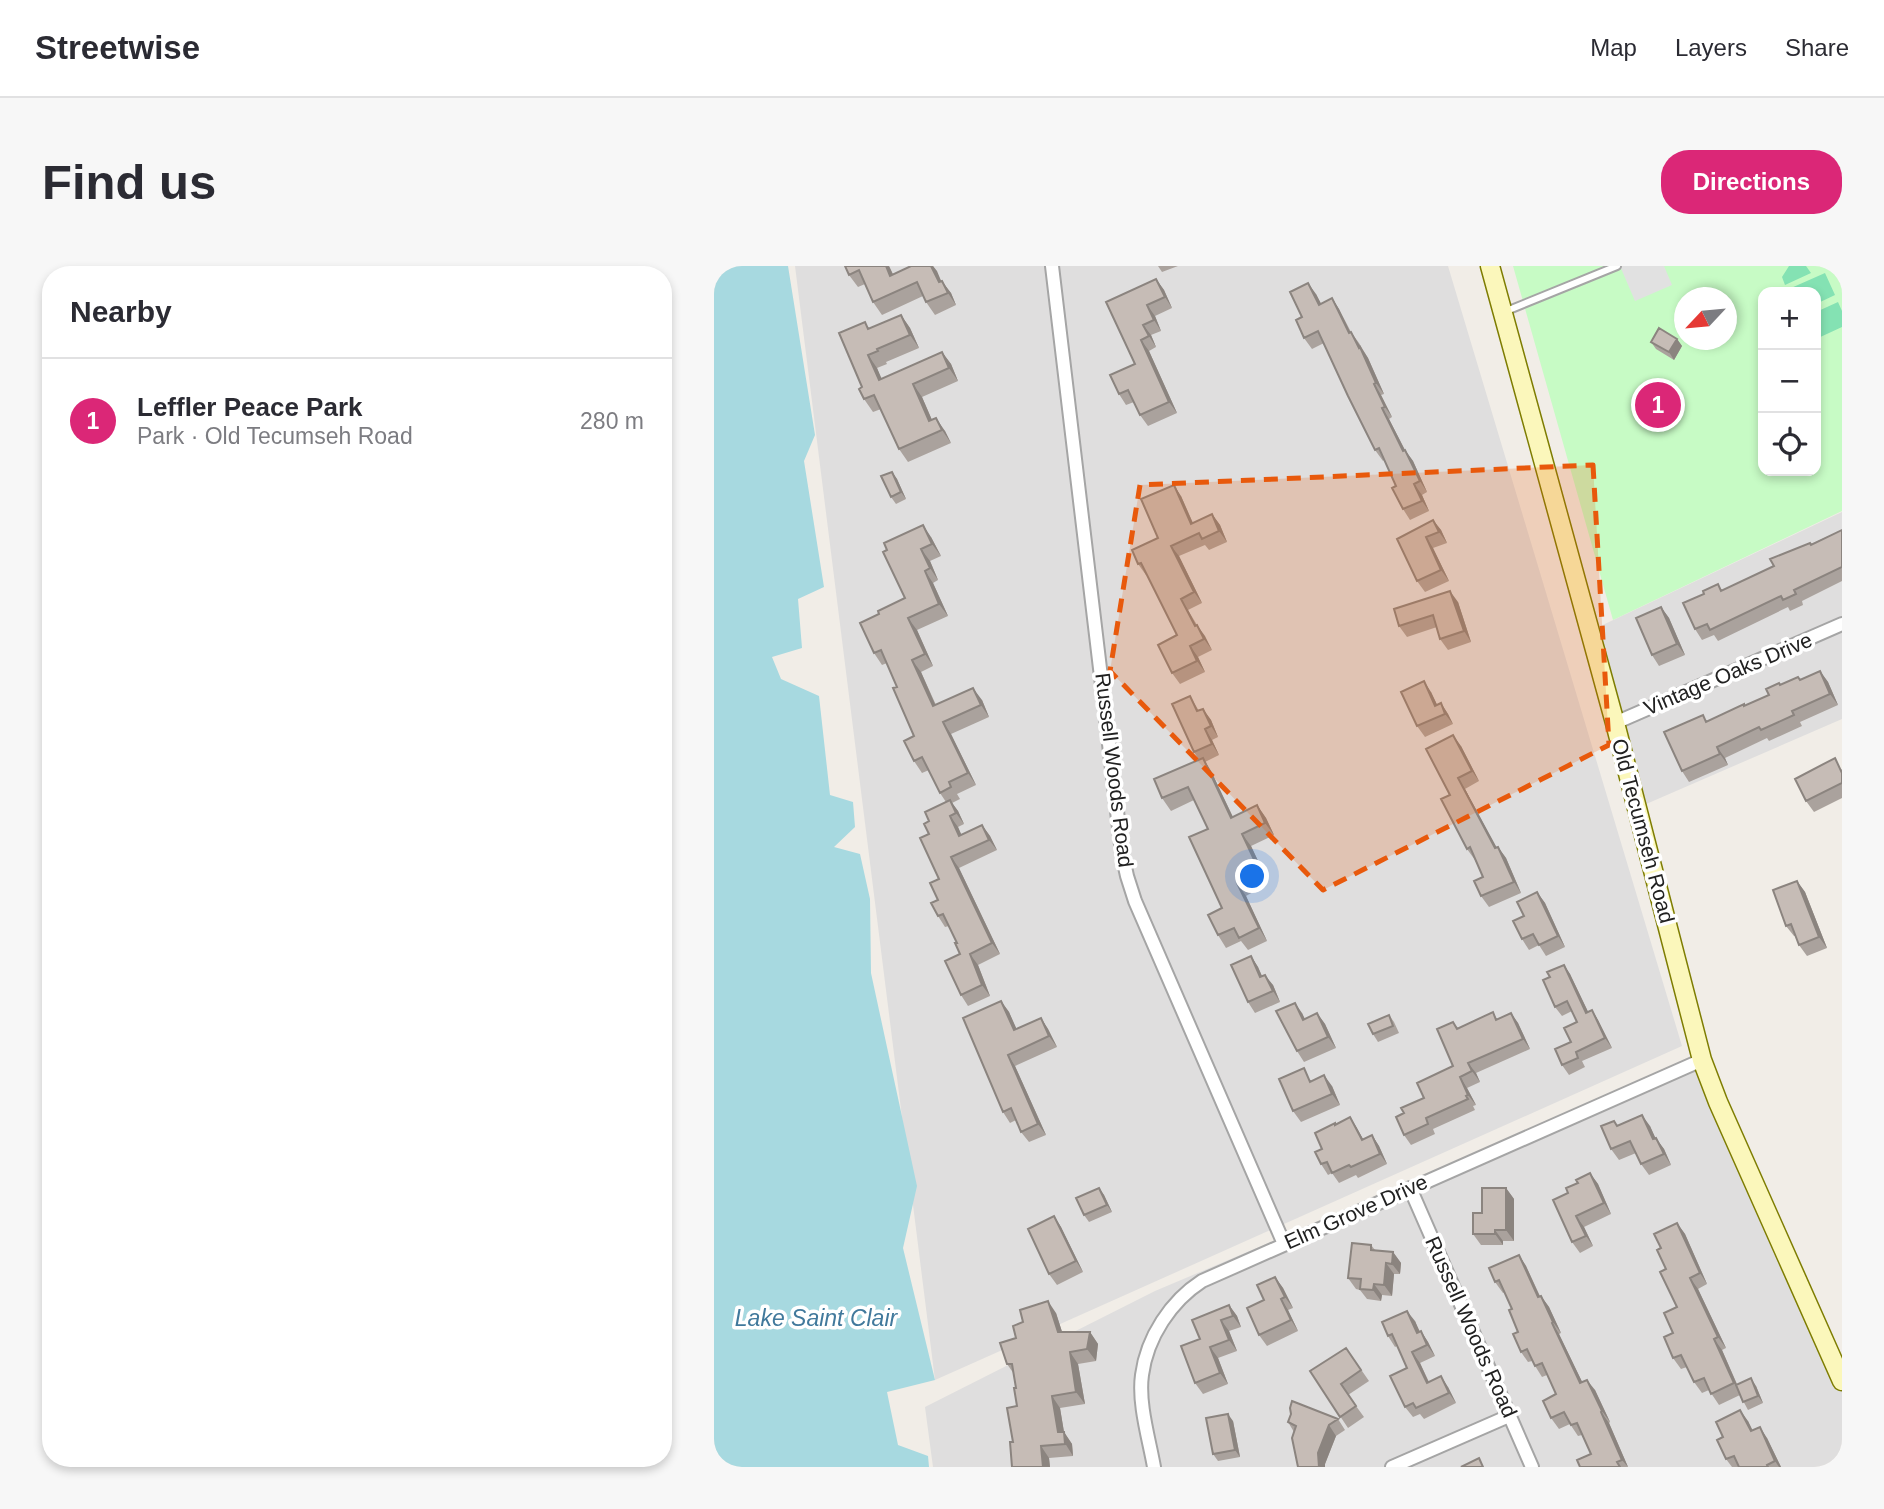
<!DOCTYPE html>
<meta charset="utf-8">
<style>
body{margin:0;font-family:Helvetica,sans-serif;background:#f7f7f7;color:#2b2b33}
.controls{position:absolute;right:21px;top:21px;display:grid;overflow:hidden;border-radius:14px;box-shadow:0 4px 10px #0003}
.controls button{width:63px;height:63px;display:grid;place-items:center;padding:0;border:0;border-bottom:2px solid #e1e1e2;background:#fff;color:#2b2b33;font:35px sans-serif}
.compass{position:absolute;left:960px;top:21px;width:63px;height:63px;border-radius:50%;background:#fff;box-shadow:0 4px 10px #0003;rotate:244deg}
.you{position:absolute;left:539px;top:611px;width:24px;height:24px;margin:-18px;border:5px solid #fff;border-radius:50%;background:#1a73e8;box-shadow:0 0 0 10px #1a73e833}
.badge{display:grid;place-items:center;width:46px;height:46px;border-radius:50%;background:#db2777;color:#fff;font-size:23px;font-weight:700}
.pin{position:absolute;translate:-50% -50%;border:4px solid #fff;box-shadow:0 2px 7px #0006}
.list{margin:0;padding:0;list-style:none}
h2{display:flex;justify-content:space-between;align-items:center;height:91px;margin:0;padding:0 28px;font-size:30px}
h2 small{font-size:23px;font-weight:400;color:#7c7c81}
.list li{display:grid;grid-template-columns:46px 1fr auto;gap:21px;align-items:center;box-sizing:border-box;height:126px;padding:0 28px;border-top:2px solid #e1e1e2}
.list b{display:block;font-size:26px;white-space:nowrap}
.list p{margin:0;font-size:23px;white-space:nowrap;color:#7c7c81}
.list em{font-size:23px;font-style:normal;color:#7c7c81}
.icon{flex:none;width:38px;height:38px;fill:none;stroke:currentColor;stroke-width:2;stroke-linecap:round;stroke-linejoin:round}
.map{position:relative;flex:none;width:1128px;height:1201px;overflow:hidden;border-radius:28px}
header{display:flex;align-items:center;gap:42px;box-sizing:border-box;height:98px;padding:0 35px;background:#fff;border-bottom:2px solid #e1e1e2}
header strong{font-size:33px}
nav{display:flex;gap:38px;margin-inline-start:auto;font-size:24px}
.intro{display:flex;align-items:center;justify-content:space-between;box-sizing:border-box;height:168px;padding:0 42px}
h1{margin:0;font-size:49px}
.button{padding:18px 32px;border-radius:28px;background:#db2777;color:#fff;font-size:24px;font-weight:700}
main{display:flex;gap:42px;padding:0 42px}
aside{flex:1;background:#fff;border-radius:28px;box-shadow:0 4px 10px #0003}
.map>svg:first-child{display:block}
.residential{fill:#dfdede}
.park{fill:#c7fbc5;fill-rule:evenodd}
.pitch{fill:#84e2b3}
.parking{fill:#e1e1e1}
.water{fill:#a7d9e0}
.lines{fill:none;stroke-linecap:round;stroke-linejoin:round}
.service-casing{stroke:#a5a5a5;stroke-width:10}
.minor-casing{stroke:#a5a5a5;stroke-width:16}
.secondary-casing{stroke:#7e7d02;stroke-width:21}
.service{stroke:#fff;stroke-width:6}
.minor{stroke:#fff;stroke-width:12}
.secondary{stroke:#fbf7bb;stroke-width:18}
.wall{fill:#aaa29d}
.shaded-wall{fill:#8b847f}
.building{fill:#c6bcb6;stroke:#8b847f;stroke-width:2}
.marked{fill:#e8590c;fill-opacity:0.2;stroke:#e8590c;stroke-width:5;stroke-dasharray:14 9;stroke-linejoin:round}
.labels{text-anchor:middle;stroke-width:7;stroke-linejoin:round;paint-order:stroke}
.street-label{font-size:21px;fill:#212121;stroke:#fff}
.water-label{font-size:23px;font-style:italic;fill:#41799c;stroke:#fff}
</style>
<header>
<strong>Streetwise</strong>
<nav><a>Map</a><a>Layers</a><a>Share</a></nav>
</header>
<div class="intro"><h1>Find us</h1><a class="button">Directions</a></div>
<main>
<aside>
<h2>Nearby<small></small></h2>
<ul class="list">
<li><span class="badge">1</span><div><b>Leffler Peace Park</b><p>Park · Old Tecumseh Road</p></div><em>280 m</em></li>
</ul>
</aside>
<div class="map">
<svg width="1128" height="1201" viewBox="0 0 1128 1201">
<rect width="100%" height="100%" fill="#f1ede7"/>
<path class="residential" d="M81 0H734L968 780 221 1114Z
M1128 246V453L923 542 876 365Z
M988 794 1128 1109V1201H219L211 1141 441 1025Z"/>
<path class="park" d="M799 0H1128V245L899 354ZM1049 26H1102V205H1049ZM971 32H1013V74H971Z"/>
<path class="pitch" d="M1075 0H1092L1097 7 1071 19 1068 11Z
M1111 7 1121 29 1102 38V26H1068Z
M1124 36 1128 45V61L1102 73V46Z"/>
<path class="parking" d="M906 0H950L958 19 921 35Z"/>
<path class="water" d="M0 0H74L101 169 90 195 110 321 84 333 88 382 58 391 67 413 105 430 116 529 139 536 141 561 120 581 146 588 156 633 157 707 203 920 189 982 221 1114 173 1126 184 1179 214 1190 215 1201H0Z"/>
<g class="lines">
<defs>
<path id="service" d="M790 46 903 0"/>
<path id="minor" d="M338 0 408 587 413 610 421 635 570 978
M901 457 1128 358
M696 922 818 1201
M440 1201C435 1173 424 1137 428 1109 433 1071 457 1035 488 1015L988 794
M678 1201 795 1150"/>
<path id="secondary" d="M776 0 901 457 988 794 1004 836 1128 1115"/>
</defs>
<use href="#service" class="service-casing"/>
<use href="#minor" class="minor-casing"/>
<use href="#secondary" class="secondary-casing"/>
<use href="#service" class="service"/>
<use href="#minor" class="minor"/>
<use href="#secondary" class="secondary"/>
</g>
<path class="wall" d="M131 0H175L179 8 197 0H219L227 15 237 27 242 39 221 49 212 36 209 30 168 49 159 36 151 18 144 21 135 9Z
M444 0H464L448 6Z
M442 13 450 24 458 42 441 50 447 65 437 69 442 81 435 85 463 147 434 160 426 149 420 136 412 139 405 128 421 98 392 36Z
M602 28 607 38 618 32 625 43 637 66 645 77 654 92 670 128 667 129 678 151 675 153 691 184 699 195 713 226 708 229 715 245 696 254 689 243 682 220 670 194 669 195 661 184 610 77 598 83 590 72 588 51Z
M187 49 196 62 205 82 172 96 173 98 163 102 167 113 228 86 237 98 244 115 208 131 218 154 231 165 237 177 194 196 185 183 167 143 159 146 150 133 148 121 156 62Z
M963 73 968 80 960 94 942 83 937 76Z
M178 206 183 213 192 233 182 238 177 231Z
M467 230 479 257 498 248 506 259 513 276 495 284 491 279 465 290 488 337 474 344 498 384 484 391 491 406 466 418 458 407 463 369 433 309H432L424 298 444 272Z
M719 254 727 264 733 277 719 282 735 315 711 326 703 315 683 273Z
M1128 264V315L1088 335 1089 339 1076 345 1074 341 1004 375 1000 369 988 374 981 363 990 328 1004 318 1008 325 1060 300 1097 278Z
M217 271 227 290 216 295 224 314 219 317 234 350 203 364 219 400 207 406 222 439 268 434 275 451 237 468 262 519 243 528 246 533 238 537 244 545 250 558 244 561 247 569 268 559 276 570 283 584 245 602 286 688 264 699 276 730 254 740 247 729 246 688 243 677 235 660 231 661 224 650 225 613 215 568V555L232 536 226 527 215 504 208 507 200 495V470L183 421 173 397 168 399 160 387 165 348 191 332 169 286Z
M744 336 757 376 734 384 726 373 723 361 693 371 685 360Z
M947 341 955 352 971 389 945 400 938 389Z
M1106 405 1114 416 1124 439 1086 456 1088 460 1055 475 1053 472 1011 492 1014 499 975 516 968 505 993 456 1055 429 1067 419 1087 414Z
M717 426 723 439 727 437 734 448 739 458 711 471 703 460Z
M476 430 485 445 489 443 497 454 504 471 498 474 505 489 491 496 497 505 519 551 543 539 552 552 560 569 537 580 553 614 537 622 539 626 532 630 553 675 534 684 527 675 512 682 504 669 508 642 494 563 480 534 457 545 448 532 485 494 480 486Z
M747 480 765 515 751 523 782 582 784 581 792 592 807 627 775 641 767 630 769 611 761 594 753 583 736 529Z
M1128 503V532L1100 546 1092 535Z
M1083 615 1091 626 1113 682 1093 690 1085 679 1082 670H1080L1072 660Z
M823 626 831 637 851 681 832 690 825 679 815 684 808 673 810 650Z
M537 690 544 701 548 710 559 719 566 736 541 747 534 736Z
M850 699 856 708 874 746 878 744 884 754 898 782 868 795 871 801 855 809 848 799 863 756 858 745 848 750 841 741 836 711Z
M287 735 295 746 302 763 327 752 334 763 343 781 301 800 332 869 315 876 307 866 302 854 296 857 289 846Z
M779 746 783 753 797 747 804 757 816 783 762 807 766 816 753 822 762 839 759 840 761 844 719 863 721 868 697 879 690 869V847L710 832 739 800V756L744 762Z
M588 747 591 753 603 747 611 758 622 782 590 796 583 785Z
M675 749 680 756 685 767 664 776 659 768Z
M618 820 626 839 587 856 579 845Z
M636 851 649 873 658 869 665 880 673 898 644 912 642 909 625 917 618 907 614 909 607 898 608 883 622 859Z
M900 855 904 860H936L941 872 950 883 957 899 935 909 927 898 922 887 905 894 897 883Z
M876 907 884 918 897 948 870 961 879 980 866 987 858 976 854 927 864 917Z
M385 922 390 929 398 946 375 956 370 949Z
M792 922 800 933V975H789V979H767L759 968 768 947Z
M340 950 347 961 369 1006 343 1019 335 1008Z
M963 957 971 968 993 1018 984 1023 1012 1082 1008 1084 1023 1118 1042 1120 1049 1137 1034 1144 1026 1129 1005 1139 995 1124 988 1127 980 1116 973 1101 967 1103 959 1092V1067L963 1041 947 982Z
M657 979 661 984 679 986 687 997 686 1008H680L678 1030 668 1029 667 1035 653 1033 646 1024 642 1023 634 1012Z
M805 989 812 1000 826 1030H827L835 1041 847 1067 845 1068 868 1116 881 1124 896 1156 895 1157 914 1201H866L877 1188 868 1169 864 1170 856 1158 845 1163 837 1152 842 1128 833 1109 828 1111 818 1095 814 1096 807 1086 804 1066 798 1043 791 1026 789 1027 781 1016Z
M561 1011 569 1022 579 1042 574 1044 584 1065 553 1080 545 1069 550 1034Z
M515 1039 523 1050 527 1061 515 1065 523 1085 504 1092 514 1118 489 1128 481 1117 486 1073Z
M342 1047 348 1066H376L384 1078 382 1095 364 1098 371 1138 346 1142 350 1166 358 1178 359 1190 335 1192 336 1201H298L303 1140 302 1122 300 1108 293 1098 302 1072Z
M701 1055 705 1066 707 1065 714 1076 721 1090 706 1097 715 1116 734 1121 742 1137 710 1153 706 1148 699 1151 691 1141 693 1102 683 1080 681 1081 674 1070Z
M632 1082 655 1115 634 1129 650 1151 634 1162 596 1105Z
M624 1153 631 1164 622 1170 611 1198V1201H584L580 1166 574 1156Z
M519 1155 526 1191 504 1195 499 1188Z
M1034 1155 1039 1165 1053 1172 1067 1201H1018L1012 1193 1009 1171Z"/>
<path class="shaded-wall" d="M172 0H175L185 22 176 10Z
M217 0H219L223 5 233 29 225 16Z
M442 13 450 24 458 42 451 31Z
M228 15 237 27 242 39 234 27Z
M594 17 602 28 613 49 605 39Z
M618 32 625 43 642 78 635 67Z
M433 39 441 50 447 65 440 54Z
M187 49 196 62 205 82 196 69Z
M429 59 437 69 442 81 435 70Z
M637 66 654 92 670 128 662 117Z
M963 73 968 80 960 94 955 86Z
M427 74 435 85 463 147 455 136Z
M228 86 237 98 244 115 235 102Z
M154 89 163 102 174 127 165 114Z
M199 118 208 131 224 168 215 155Z
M660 118 667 129 678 151 671 141Z
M668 142 675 153 697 196 689 185Z
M222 152 231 165 237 177 228 164Z
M691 184 699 195 713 226 706 215Z
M178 206 183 213 192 233 187 226Z
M700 218 708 229 715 245 708 235Z
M460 219 467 230 484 269 477 258Z
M498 248 506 259 513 276 505 265Z
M719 254 727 264 733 277 725 266Z
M209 259 217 271 227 290 218 278Z
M712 271 719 282 735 315 727 304Z
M457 280 465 290 488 337 480 326Z
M207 283 216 295 224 314 216 302Z
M211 305 219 317 234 350 225 338Z
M736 325 744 336 757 376 750 365Z
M467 333 474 344 488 371 481 360Z
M947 341 955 352 971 389 963 378Z
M194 352 203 364 219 400 211 388Z
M483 359 491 370 498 384 490 373Z
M476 380 484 391 491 406 483 395Z
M198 394 207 406 227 452 219 440Z
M1106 405 1114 416 1124 439 1116 428Z
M710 415 717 426 729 451 721 440Z
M259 422 268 434 275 451 267 439Z
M727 437 734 448 739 458 731 448Z
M489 443 497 454 504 471 497 460Z
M229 456 237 468 262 519 254 507Z
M491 463 498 474 505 489 498 478Z
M739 469 747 480 765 515 758 505Z
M1003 481 1011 492 1014 499 1006 488Z
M489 492 497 505 525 564 517 552Z
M744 512 751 523 789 593 781 582Z
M236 534 244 545 250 558 242 547Z
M543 539 552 552 560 569 551 557Z
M236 550 244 561 253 581 245 570Z
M268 559 276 570 283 584 275 574Z
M528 568 537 580 553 614 544 602Z
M784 581 792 592 807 627 800 616Z
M237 591 245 602 286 688 278 677Z
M1083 615 1091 626 1113 682 1105 671Z
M523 617 532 630 553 675 545 662Z
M823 626 831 637 851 681 844 670Z
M256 688 264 699 276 730 268 719Z
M537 690 544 701 553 722 546 711Z
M850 699 856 708 879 756 872 747Z
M551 709 559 719 566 736 559 725Z
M287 735 295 746 308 775 300 764Z
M581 737 588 747 596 765 589 754Z
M878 744 884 754 898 782 891 772Z
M603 747 611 758 622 782 614 771Z
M797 747 804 757 816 783 809 773Z
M327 752 334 763 343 781 335 770Z
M294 789 301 800 332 869 324 858Z
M754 797 762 807 766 816 758 805Z
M610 809 618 820 626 839 618 828Z
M746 811 753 822 762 839 754 829Z
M928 849 936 860 947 884 939 873Z
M636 851 643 862 655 884 648 874Z
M658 869 665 880 673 898 666 888Z
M942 872 950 883 957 899 950 888Z
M876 907 884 918 897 948 890 937Z
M385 922 390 929 398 946 393 939Z
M792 922 800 933V975L792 964Z
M340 950 347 961 369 1006 362 995Z
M862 950 870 961 879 980 872 970Z
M963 957 971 968 993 1018 986 1007Z
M781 964 789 975V979L781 968Z
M679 986 687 997 686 1008 678 998Z
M805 989 812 1000 831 1042 824 1031Z
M672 997 680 1008 678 1030 670 1019Z
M561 1011 569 1022 579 1042 571 1031Z
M976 1012 984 1023 1012 1082 1004 1071Z
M660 1018 668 1029 667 1035 659 1024Z
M827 1030 835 1041 847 1067 839 1056Z
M567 1033 574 1044 584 1065 577 1054Z
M334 1035 342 1047 352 1078 344 1066Z
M515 1039 523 1050 527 1061 519 1050Z
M693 1045 701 1055 711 1077 703 1067Z
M507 1054 515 1065 523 1085 515 1074Z
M838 1057 845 1068 874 1128 866 1117Z
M707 1065 714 1076 721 1090 713 1079Z
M376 1066 384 1078 382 1095 373 1083Z
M1000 1073 1008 1084 1027 1128 1020 1117Z
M496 1081 504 1092 514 1118 506 1107Z
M356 1086 364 1098 371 1138 362 1126Z
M698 1086 706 1097 720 1128 713 1117Z
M727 1110 734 1121 742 1137 735 1127Z
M1037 1112 1042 1120 1049 1137 1044 1130Z
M873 1114 881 1124 896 1156 888 1145Z
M338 1130 346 1142 350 1166 358 1178 359 1190 344 1166Z
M1026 1144 1034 1155 1044 1176 1037 1165Z
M887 1146 895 1157 914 1201 908 1194Z
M514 1148 519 1155 526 1191 521 1184Z
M615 1159 622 1170 611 1198V1201H605L604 1187Z
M1046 1161 1053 1172 1067 1201H1065L1061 1195Z
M327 1180 335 1192 336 1201H329Z"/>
<path class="building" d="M131 0H172L176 10 197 0H217L225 16 228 15 234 27 212 36 203 16 159 36 145 4 135 9Z
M442 13 451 31 433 39 440 54 429 59 435 70 427 74 455 136 426 149 414 124 405 128 396 109 421 98 392 36Z
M594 17 605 39 618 32 635 67 637 66 645 82 646 81 662 117 660 118 671 141 668 142 689 185 691 184 706 215 700 218 708 235 689 243 678 222 682 220 665 182 661 184 634 130 604 65 590 72 582 54 588 51 576 26Z
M187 49 196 69 163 83 164 85 154 89 165 114 228 86 235 102 199 118 215 155 222 152 228 164 185 183 160 129 150 133 145 123 148 121 125 67 151 56 154 63Z
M945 62 963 73 955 86 937 76Z
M178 206 187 226 177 231 167 210Z
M460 219 477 258 498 248 505 265 488 273 485 267 457 280 480 326 467 333 481 360 483 359 490 373 476 380 483 395 458 407 444 379 463 369 427 297 424 298 418 284 444 272 427 233Z
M719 254 725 266 712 271 727 304 703 315 683 273Z
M209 259 218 278 207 283 216 302 211 305 225 338 194 352 211 388 198 394 219 440 259 422 267 439 229 456 254 507 235 516 237 521 226 527 208 491 200 495 190 475 200 470 179 422 183 421 167 384 160 387 146 357 165 348 164 345 191 332 169 286 173 284 170 277Z
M1128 264V301L1080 324 1082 328 1069 334 1067 330 996 364 993 358 981 363 969 337 990 328 989 325 1004 318 1007 325 1060 300 1056 293 1096 277 1097 279Z
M736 325 750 365 726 373 719 349 685 360 680 343Z
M947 341 963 378 938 389 922 352Z
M1106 405 1116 428 1078 445 1080 449 1047 464 1045 461 1003 481 1006 488 968 505 950 466 989 449 992 456 1030 438V440L1055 429 1052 423 1065 417 1066 419 1084 411 1086 414Z
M710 415 721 440 727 437 731 448 703 460 687 426Z
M476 430 483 445 489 443 497 460 491 463 498 478 480 486 458 438Z
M739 469 758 505 744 512 781 582 784 581 800 616 767 630 760 615 769 611 756 581 753 583 727 533 736 529 712 483Z
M489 492 517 552 543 539 551 557 528 568 544 602 529 609 531 614 523 617 545 662 525 672 520 662 504 669 494 649 508 642 475 571 494 563 474 521 448 532 440 513Z
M1121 492 1128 507V517L1092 535 1081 513Z
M236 534 242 547 236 550 245 570 268 559 275 574 237 591 278 677 256 688 268 719 247 729 231 695 246 688 241 677H243L229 648 224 650 217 637 224 634 216 617 225 613 206 572 215 568 210 558 215 555 211 546Z
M1083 615 1105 671 1085 679 1077 658 1072 660 1059 624Z
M823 626 844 670 825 679 819 668 808 673 799 655 810 650 803 636Z
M537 690 546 711 551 709 559 725 534 736 517 699Z
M850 699 872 747 878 744 891 772 862 786 864 792 848 799 841 783 857 776 850 762 863 756 853 735 841 741 829 714 836 711 833 706Z
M287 735 300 764 327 752 335 770 294 789 324 858 307 866 297 842 289 846 249 752Z
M581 737 589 754 603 747 614 771 583 785 562 745Z
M779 746 782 754 797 747 809 773 754 797 758 805 746 811 754 829 752 830 754 833 712 852 714 858 690 869 682 851 690 847 687 842 710 832 703 817 739 800 723 763 739 756 743 763Z
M675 749 679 760 659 768 654 758Z
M590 802 596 816 610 809 618 828 579 845 565 813Z
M928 849 939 873 942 872 950 888 927 898 916 875 897 883 887 860 900 855 903 860Z
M636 851 648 874 658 869 666 888 637 901 635 899 618 907 613 896 607 898 601 886 608 883 601 867 621 857V859Z
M876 907 890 937 862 950 872 970 858 976 839 934 854 927 852 922 864 917 862 914Z
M385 922 393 939 370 949 362 932Z
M768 922H792V964H781V968H759V947H768Z
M340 950 362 995 335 1008 314 963Z
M963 957 986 1007 976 1012 1004 1071 1000 1073 1020 1117 997 1128 990 1112 980 1116 967 1089 959 1092 950 1071 959 1067 950 1047 963 1041 946 1006 952 1003 943 984 947 982 940 968Z
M638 977 657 979V984L679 986 678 998 672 997 670 1019 660 1018 659 1024 646 1023 647 1013 634 1012Z
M805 989 824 1031 827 1030 839 1056 838 1057 866 1117 873 1114 888 1145 887 1146 908 1194 903 1196 906 1201H866L863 1194 877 1188 863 1157 857 1159 850 1146 837 1152 829 1135 842 1128 828 1097 821 1100 813 1083 807 1086 799 1068 804 1066 795 1044 798 1043 785 1014 781 1016 775 1002Z
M561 1011 571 1031 567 1033 577 1054 545 1069 533 1042 550 1034 543 1019Z
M334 1035 344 1066H376L373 1083 356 1086 362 1126 338 1130 344 1166H350L351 1178 327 1180 329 1201H298L296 1176H299L293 1142 303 1140 300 1122H302L298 1098H293L286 1077 302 1072 299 1060 309 1056 306 1044Z
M515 1039 519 1050 507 1054 515 1074 496 1081 506 1107 481 1117 467 1080 486 1073 478 1054Z
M693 1045 703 1067 707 1065 713 1079 698 1086 713 1117 727 1110 735 1127 702 1142 699 1137 691 1141 676 1110 693 1102 678 1068 674 1070 668 1056Z
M632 1082 647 1104 627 1118 642 1140 626 1151 596 1105Z
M1037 1112 1044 1130 1029 1136 1022 1119Z
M578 1135 624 1153 615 1159 604 1187 605 1201H584L578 1172 582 1160 574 1156 577 1148 576 1142Z
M1026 1144 1037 1165 1046 1161 1061 1195 1053 1199 1054 1201H1025L1020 1190 1012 1193 1003 1174 1009 1171 1002 1156Z
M514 1148 521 1184 499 1188 492 1152Z
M765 1192 769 1201H747Z"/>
<path class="marked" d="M879 199 895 479 609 624 396 405 426 219Z"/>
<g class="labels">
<g class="street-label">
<text transform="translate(1014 408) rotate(-23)" y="7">Vintage Oaks Drive</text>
<text transform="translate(400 504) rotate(83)" y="7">Russell Woods Road</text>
<text transform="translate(929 565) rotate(75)" y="7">Old Tecumseh Road</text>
<text transform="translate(642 946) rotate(-24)" y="7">Elm Grove Drive</text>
<text transform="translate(757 1061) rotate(66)" y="7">Russell Woods Road</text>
</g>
<g class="water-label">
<text x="102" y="1060">Lake Saint Clair</text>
</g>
</g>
</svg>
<div class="controls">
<button>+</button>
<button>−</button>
<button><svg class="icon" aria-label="locate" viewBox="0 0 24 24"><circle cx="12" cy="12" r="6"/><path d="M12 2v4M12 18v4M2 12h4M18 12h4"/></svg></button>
</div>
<svg class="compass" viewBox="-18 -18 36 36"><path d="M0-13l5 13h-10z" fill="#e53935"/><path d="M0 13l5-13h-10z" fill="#7c7c81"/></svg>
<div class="you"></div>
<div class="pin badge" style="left:944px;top:139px">1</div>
</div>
</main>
